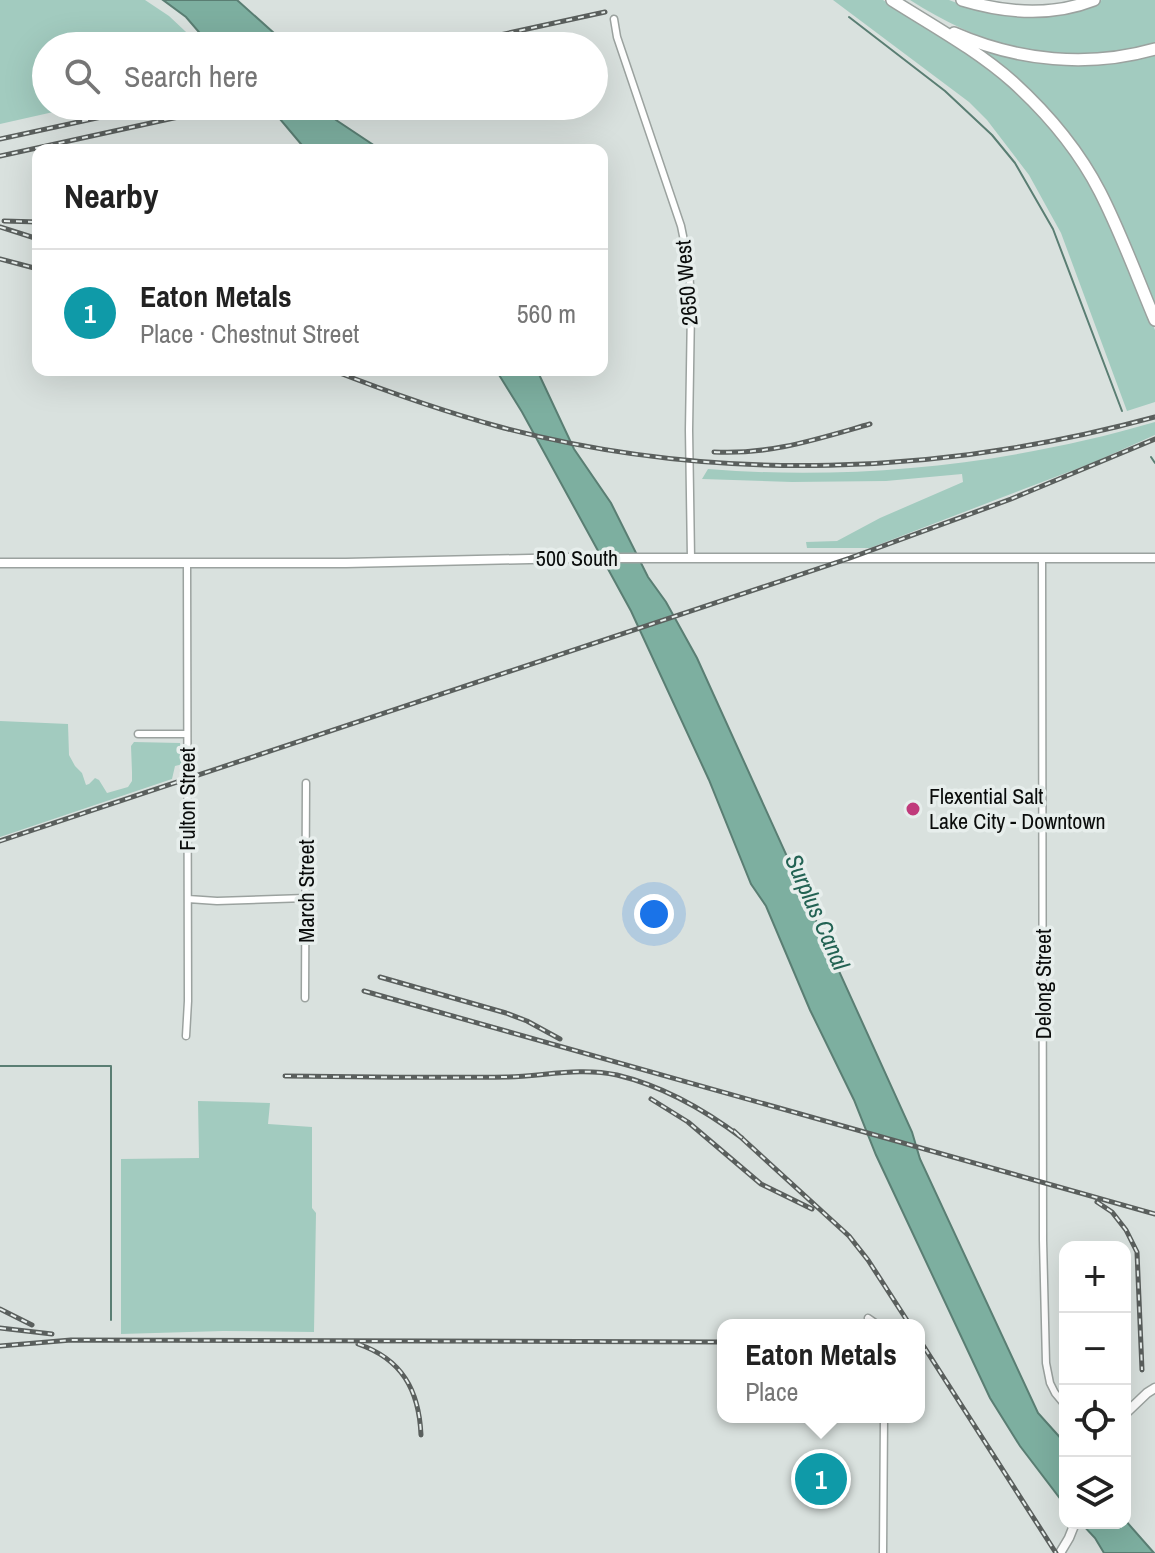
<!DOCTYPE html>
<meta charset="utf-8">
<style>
body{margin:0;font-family:"Archivo Narrow",sans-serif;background:#f6f6f6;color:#222}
.controls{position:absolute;right:24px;bottom:24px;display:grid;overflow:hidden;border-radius:16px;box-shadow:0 8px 32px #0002}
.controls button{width:72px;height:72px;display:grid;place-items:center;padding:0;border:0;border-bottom:2px solid #e0e0e0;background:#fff;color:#222;font:40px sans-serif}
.you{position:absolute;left:654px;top:914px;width:28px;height:28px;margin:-20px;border:6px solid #fff;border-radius:50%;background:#1a73e8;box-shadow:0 0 0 12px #1a73e833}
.badge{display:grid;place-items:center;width:52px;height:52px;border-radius:50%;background:#c03a7b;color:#fff;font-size:26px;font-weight:700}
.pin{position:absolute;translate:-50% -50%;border:4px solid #fff;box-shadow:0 2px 8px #0006}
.popup{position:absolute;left:717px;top:1319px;width:208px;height:104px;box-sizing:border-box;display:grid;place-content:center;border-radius:16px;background:#fff;filter:drop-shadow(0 2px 6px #0005);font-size:26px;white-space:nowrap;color:#767676}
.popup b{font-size:30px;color:#222}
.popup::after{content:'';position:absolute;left:50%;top:100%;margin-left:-16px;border:16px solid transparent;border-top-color:#fff}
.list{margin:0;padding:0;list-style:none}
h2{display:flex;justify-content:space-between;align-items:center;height:104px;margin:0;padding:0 32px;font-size:34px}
h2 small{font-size:26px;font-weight:400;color:#767676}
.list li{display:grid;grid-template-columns:52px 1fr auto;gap:24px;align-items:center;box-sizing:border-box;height:128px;padding:0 32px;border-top:2px solid #e0e0e0}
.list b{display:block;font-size:30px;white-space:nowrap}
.list p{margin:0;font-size:26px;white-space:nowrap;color:#767676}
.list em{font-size:26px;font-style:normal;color:#767676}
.icon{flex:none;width:44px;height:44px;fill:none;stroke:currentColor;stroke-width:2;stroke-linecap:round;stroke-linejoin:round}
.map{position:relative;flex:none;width:1155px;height:1553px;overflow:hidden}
.search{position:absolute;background:#fff;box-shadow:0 8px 32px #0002;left:32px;top:32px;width:576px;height:88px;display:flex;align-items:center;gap:20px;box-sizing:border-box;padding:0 28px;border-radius:44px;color:#767676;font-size:30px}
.panel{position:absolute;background:#fff;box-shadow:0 8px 32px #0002;left:32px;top:144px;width:576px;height:232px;border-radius:16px}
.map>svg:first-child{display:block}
.green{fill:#a2cbbf}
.water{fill:#7dafa0;stroke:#5a7e73;stroke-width:2}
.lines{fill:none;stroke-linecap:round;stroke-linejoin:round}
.stream{stroke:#5a7e73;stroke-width:2}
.minor-casing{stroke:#9ba29f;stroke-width:9}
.tertiary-casing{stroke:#9ba29f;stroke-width:11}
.motorway-casing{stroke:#9ba29f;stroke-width:14}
.minor{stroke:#fff;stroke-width:6}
.tertiary{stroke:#fff;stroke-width:8}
.motorway{stroke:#fff;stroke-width:11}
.rail-casing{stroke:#5a5f5d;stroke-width:5}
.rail{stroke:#e7eeec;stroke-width:2;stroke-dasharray:6;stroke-linecap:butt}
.poi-dot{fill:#c03a7b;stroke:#e7eeec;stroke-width:3}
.labels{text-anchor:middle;stroke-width:7;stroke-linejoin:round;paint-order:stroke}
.street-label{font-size:22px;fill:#0a0c0b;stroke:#e7eeec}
.poi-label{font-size:22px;fill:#0a0c0b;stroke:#e7eeec;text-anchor:start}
.water-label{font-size:24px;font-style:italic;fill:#226253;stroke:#e7eeec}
</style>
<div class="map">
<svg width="1155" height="1553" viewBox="0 0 1155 1553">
<rect width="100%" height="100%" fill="#d9e1de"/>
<path class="green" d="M0 0H145L169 16 201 46H46V106H80L0 124Z
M833 0H883L975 58 1021 96 1050 126 1079 165 1100 203 1155 330V402L1127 411 1061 233 1029 175 987 120 969 102Z
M910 0H949L973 9 996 14 1020 16 1080 8 1102 0H1155V46C1132 49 1104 57 1080 57 1020 57 960 32 910 0Z
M989 50 1073 65 1101 64 1155 55V307L1099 182 986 56Z
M1155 422V435L1092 463 870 548H807L806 542 837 541 880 518 963 482 962 474 886 481 792 482 702 479 708 469C858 481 1011 464 1155 422Z
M0 721 68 724 69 755 75 766 82 773 86 785 89 784 95 778 99 780 107 793 128 787 132 781V772L131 746 134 742 180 743 183 764 175 766 172 779 0 837Z
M198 1101 270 1103 268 1124 312 1127V1208L316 1213 314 1332 223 1331 121 1334V1159L199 1158Z"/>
<path class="water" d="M163 0H237L275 34 284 46H214L204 38 186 17Z
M269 106H321L336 120 381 150H306Z
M496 370H537L574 449 611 503 648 577 666 602 697 658 912 1132 920 1159 1038 1413 1065 1443V1505L1020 1446 990 1398 876 1155 854 1100 810 1010 766 906 751 884 709 780 631 611 522 412Z
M1125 1520 1154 1553H1104L1095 1538 1081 1523H1125Z"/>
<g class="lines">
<path class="stream" d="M849 17 945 91 992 135 1015 163 1053 229 1122 411
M1151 457 1155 463
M0 1066H111V1320"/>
<defs>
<path id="minor" d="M614 19 617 37 681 226 689 265 691 309 689 430 691 558
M1042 558 1043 1240 1046 1363 1050 1383 1055 1393 1065 1405
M138 734H187
M188 899 217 901 306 898
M305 998 306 783
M186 1036 188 1001 187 563
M868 1318 878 1325
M883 1553 884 1417"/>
<path id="tertiary" d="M0 563H346L572 558H1155
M1125 1414 1147 1393 1155 1388
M1060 1553 1069 1538 1075 1523"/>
<path id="motorway" d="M892 0C933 26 977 50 1013 82 1047 113 1079 151 1100 192 1121 233 1137 277 1155 320
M962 0C1005 13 1051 17 1094 0
M954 33C1018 61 1088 68 1155 49"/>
</defs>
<use href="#minor" class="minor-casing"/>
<use href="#tertiary" class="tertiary-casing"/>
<use href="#motorway" class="motorway-casing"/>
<use href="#minor" class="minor"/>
<use href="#tertiary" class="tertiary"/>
<use href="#motorway" class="motorway"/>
<defs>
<path id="rail" d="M449 46 605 12
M0 139 152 106
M0 156 192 114
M4 221 38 222
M0 227 38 239
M0 259 38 269
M332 370C388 392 445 412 504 428 718 484 942 475 1155 417
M714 452C770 455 817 439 870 424
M0 841 850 558 1011 499 1155 439
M380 977 506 1013 527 1021 560 1039
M364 991 1155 1214
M285 1076C359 1077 433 1078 507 1077 544 1076 580 1067 617 1075 663 1086 705 1110 742 1138
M651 1099 688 1122 761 1184 812 1209
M734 1131 849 1236 868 1260 910 1325
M1097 1202 1112 1212 1126 1230 1137 1252 1142 1370
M0 1309 32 1325
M0 1328 52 1334
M919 1339 1056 1553
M358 1344C402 1359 419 1390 421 1435
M0 1346 71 1340 723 1342"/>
</defs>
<use href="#rail" class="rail-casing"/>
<use href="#rail" class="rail"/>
</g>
<circle class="poi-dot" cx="913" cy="809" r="8"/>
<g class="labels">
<g class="street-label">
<text transform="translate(686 283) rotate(-95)" y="8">2650 West</text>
<text x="577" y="566">500 South</text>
<text transform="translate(187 799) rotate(-90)" y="8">Fulton Street</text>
<text transform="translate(306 891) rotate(-90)" y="8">March Street</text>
<text transform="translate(1043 984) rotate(-90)" y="8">Delong Street</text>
</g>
<g class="poi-label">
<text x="929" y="804">Flexential Salt<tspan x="929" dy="25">Lake City - Downtown</tspan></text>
</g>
<g class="water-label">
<text transform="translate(817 912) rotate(66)" y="8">Surplus Canal</text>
</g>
</g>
</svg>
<div class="controls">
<button>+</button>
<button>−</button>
<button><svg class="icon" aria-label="locate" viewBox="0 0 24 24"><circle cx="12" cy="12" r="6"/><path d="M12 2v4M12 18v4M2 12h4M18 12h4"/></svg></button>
<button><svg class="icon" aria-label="layers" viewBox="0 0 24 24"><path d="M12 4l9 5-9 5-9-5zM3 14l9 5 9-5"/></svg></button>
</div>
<div class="you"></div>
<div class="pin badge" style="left:821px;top:1479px;background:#0f9aa8">1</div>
<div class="popup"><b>Eaton Metals</b>Place</div>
<div class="search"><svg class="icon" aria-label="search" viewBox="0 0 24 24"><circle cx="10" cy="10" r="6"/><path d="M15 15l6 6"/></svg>Search here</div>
<section class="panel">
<h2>Nearby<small></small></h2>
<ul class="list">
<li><span class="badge" style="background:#0f9aa8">1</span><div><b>Eaton Metals</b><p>Place · Chestnut Street</p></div><em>560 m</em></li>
</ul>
</section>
</div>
